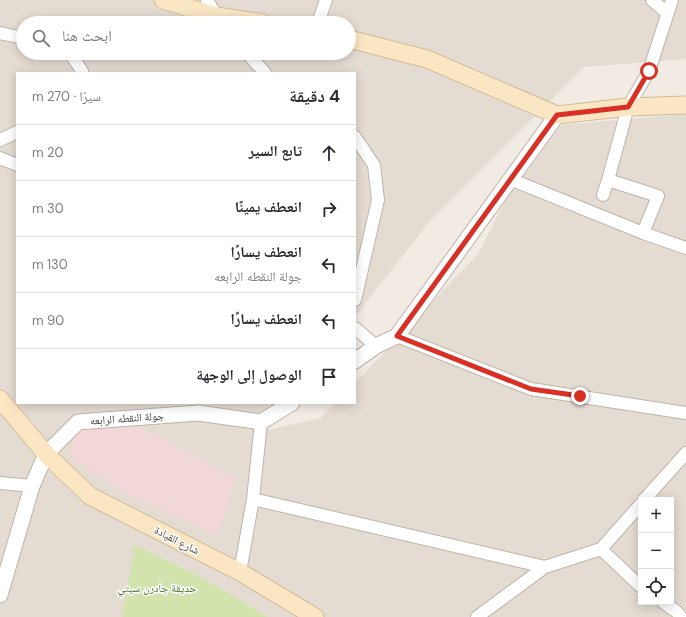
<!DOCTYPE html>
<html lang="ar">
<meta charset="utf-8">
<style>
body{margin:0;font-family:"DM Sans","Noto Naskh Arabic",sans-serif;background:#f2f2f3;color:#2b2b33;direction:rtl}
.controls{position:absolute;right:12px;bottom:12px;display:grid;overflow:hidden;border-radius:0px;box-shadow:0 2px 10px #0003}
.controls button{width:36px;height:36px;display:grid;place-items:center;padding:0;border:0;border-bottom:1px solid #e1e1e2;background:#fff;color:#2b2b33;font:20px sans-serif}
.stop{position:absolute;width:12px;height:12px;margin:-9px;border:3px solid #d93025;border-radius:50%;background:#fff}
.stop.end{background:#d93025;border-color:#fff;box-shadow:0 1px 4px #0008}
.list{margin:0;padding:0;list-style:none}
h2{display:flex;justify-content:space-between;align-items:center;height:52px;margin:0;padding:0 16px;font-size:17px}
h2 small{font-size:13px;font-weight:400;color:#7c7c81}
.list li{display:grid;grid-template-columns:26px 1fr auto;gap:12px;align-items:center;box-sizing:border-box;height:56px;padding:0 16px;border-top:1px solid #e1e1e2}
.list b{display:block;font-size:15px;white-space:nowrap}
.list p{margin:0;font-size:13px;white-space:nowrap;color:#7c7c81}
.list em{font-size:13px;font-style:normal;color:#7c7c81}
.icon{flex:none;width:22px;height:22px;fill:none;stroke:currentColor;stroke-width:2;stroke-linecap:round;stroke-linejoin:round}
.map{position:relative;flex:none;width:686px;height:617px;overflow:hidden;direction:ltr}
.search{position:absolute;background:#fff;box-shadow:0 2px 10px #0003;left:16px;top:16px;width:340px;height:44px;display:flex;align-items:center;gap:10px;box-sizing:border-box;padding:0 14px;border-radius:22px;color:#7c7c81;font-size:15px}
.panel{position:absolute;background:#fff;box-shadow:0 2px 10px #0003;left:16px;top:72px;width:340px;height:332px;border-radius:0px;direction:rtl}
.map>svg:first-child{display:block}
.residential{fill:#e4dcd2;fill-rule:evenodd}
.medical{fill:#f1d7d8}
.green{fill:#d3e3ae}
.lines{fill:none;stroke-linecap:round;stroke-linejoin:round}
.minor-casing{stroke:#beb4aa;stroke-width:14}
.tertiary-casing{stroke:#beb4aa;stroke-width:17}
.secondary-casing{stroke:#d1ba98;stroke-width:19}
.minor{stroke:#fff;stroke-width:12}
.tertiary{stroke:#fff;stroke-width:15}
.secondary{stroke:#fbe6c4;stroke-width:17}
.route{stroke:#d93025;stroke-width:5}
.labels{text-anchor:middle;stroke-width:3;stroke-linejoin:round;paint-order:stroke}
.street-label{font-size:11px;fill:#423b34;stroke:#fff}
.park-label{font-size:11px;fill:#4f702c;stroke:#fff}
</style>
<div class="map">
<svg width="686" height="617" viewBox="0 0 686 617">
<rect width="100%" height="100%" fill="#f1ebe4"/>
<path class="residential" d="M0 0H686V59L584 67 429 222 355 317V73H17V403H288L268 430 321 418 335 403H355V383L478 254 505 201 561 125 686 114V617H0ZM23 23H349V53H23ZM641 500H671V602H641Z"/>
<path class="medical" d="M110 412 236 478 218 535 126 494 68 455 76 432Z"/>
<path class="green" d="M135 545 201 577 268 617H122Z"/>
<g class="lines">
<defs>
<path id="minor" d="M207 0 219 20
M652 0 667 13
M318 23 326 0
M0 33 23 38
M70 53 82 71
M247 53 265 73
M355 137 374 165 378 200 355 300
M0 140 17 132
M0 158 17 165
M510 179 643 233 686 248
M603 195 608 180
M643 233 658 196 608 180 628 107 649 71 672 0
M355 328 376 346
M397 336 531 389 686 413
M0 483 32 486
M253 499 545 567
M644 500 686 453
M601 549 641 587
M240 572 253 499 261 422
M663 602 677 612 681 617
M477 617 545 567 601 549 641 504"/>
<path id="tertiary" d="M355 361 376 346 397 336 557 115
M0 595 32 486 46 454 78 422 198 413 261 422 292 403"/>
<path id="secondary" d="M163 0 216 16 263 23
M349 39 427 59 557 115 628 107 686 105
M0 399 46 454 90 496 240 572 315 617"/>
</defs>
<use href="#minor" class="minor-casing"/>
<use href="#tertiary" class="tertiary-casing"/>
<use href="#secondary" class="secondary-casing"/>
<use href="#minor" class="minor"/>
<use href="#tertiary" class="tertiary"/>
<use href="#secondary" class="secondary"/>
</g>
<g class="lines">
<path class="route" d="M580 396 531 389 397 336 557 115 628 107 649 71"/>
</g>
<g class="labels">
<g class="street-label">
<text transform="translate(127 418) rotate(-4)" y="4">جولة النقطه الرابعه</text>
<text transform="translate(177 540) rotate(27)" y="4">شارع القيادة</text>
</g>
<g class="park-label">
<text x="157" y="592">حديقة جادرن سيتي</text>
</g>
</g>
</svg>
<div class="controls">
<button>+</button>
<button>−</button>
<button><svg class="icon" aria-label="locate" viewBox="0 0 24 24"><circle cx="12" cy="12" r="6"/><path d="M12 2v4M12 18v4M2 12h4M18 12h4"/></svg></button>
</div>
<div class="stop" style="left:649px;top:71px"></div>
<div class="stop end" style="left:580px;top:396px"></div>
<div class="search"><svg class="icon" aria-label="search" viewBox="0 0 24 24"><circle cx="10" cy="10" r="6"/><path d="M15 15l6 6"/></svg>ابحث هنا</div>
<section class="panel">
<h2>4 دقيقة<small>سيرًا · 270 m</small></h2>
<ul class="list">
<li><svg class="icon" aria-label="ahead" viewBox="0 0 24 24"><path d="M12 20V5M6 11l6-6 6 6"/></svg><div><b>تابع السير</b></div><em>20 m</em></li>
<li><svg class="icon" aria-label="right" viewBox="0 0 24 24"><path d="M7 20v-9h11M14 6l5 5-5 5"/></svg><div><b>انعطف يمينًا</b></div><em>30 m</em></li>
<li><svg class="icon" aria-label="left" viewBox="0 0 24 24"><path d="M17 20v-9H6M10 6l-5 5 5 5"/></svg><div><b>انعطف يسارًا</b><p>جولة النقطه الرابعه</p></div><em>130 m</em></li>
<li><svg class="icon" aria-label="left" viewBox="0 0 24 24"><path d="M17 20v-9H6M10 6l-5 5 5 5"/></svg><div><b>انعطف يسارًا</b></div><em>90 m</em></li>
<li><svg class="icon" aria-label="arrive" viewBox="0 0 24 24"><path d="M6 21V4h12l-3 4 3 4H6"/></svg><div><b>الوصول إلى الوجهة</b></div></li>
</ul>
</section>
</div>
